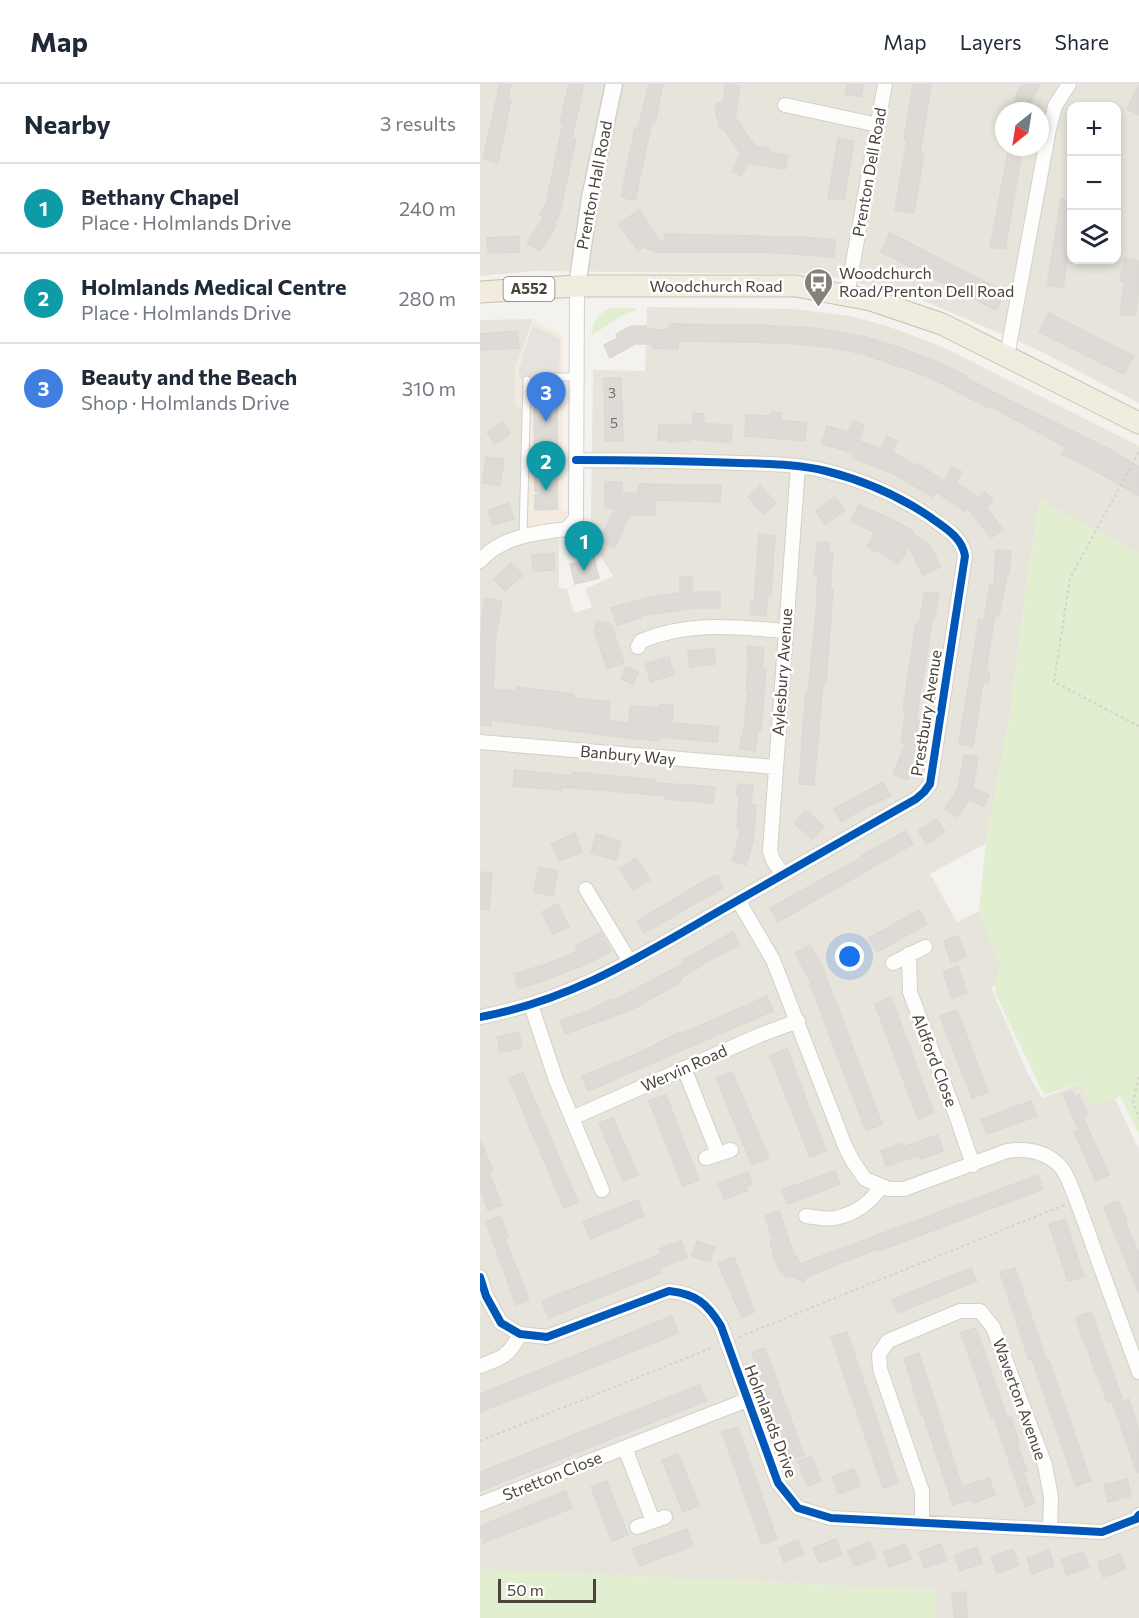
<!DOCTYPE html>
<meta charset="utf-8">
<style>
body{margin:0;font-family:Commissioner,sans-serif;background:#f6f6f7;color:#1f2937}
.controls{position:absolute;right:18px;top:18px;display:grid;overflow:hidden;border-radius:12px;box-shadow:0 3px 9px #0003}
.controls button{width:54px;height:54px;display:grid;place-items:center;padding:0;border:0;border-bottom:2px solid #e0e1e3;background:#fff;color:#1f2937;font:30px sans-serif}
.compass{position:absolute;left:515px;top:18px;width:54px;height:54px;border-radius:50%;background:#fff;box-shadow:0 3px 9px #0003;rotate:210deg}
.scale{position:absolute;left:18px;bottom:15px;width:98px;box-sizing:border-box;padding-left:6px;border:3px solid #4b4439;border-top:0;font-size:16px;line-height:21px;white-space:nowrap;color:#4b4439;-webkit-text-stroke:4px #fff;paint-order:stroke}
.you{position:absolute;left:370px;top:873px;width:21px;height:21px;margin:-15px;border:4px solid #fff;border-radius:50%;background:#1a73e8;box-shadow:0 0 0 9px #1a73e833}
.badge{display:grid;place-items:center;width:39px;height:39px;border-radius:50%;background:#ea580c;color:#fff;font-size:20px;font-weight:700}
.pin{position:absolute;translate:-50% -50px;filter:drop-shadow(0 2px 3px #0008)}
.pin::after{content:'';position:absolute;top:32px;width:21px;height:18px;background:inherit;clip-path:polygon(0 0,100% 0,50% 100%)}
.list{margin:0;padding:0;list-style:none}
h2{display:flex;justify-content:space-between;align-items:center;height:78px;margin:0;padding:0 24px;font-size:26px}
h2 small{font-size:20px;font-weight:400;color:#747a83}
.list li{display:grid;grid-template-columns:39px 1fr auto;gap:18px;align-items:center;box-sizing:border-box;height:90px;padding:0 24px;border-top:2px solid #e0e1e3}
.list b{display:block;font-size:22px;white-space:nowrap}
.list p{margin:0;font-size:20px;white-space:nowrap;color:#747a83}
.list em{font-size:20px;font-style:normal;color:#747a83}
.icon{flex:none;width:33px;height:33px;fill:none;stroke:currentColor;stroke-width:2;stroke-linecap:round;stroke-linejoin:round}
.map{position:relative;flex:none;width:659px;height:1534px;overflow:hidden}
header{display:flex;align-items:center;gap:36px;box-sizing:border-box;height:84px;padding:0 30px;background:#fff;border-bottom:2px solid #e0e1e3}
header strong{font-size:28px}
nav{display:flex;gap:33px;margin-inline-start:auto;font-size:21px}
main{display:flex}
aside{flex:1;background:#fff}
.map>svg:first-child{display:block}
.residential{fill:#e7e4dc;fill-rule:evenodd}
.commercial{fill:#f3ebdf}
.green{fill:#e1eecf}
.parking{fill:#e6e3df}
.building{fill:#dedbd6;stroke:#dcd9d4;stroke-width:1.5}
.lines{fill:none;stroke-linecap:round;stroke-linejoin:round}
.service-casing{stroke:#d2d0cb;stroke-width:9}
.minor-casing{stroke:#d2d0cb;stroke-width:16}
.tertiary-casing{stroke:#d2d0cb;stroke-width:19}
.trunk-casing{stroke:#ccbfa9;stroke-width:23}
.path{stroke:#d3d2cc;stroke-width:2;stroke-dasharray:3 3;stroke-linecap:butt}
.service{stroke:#fdfdfc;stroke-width:7}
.minor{stroke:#fdfdfc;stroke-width:14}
.tertiary{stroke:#fdfdfc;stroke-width:16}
.trunk{stroke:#f0ece0;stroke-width:21}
.cycleway-casing{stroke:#fff;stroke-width:11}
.cycleway{stroke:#0057b8;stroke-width:8}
.labels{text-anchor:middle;stroke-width:5;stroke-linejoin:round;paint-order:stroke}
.number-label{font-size:14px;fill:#706a61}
.shield{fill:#fff;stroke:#817c74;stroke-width:1.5}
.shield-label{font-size:15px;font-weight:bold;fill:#4b4439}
.street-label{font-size:16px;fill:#4b4439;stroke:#fff}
.poi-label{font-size:16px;fill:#4b4439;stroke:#fff;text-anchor:start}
</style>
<header>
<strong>Map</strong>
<nav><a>Map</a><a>Layers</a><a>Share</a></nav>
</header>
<main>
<aside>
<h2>Nearby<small>3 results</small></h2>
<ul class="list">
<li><span class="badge" style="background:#0f9aa8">1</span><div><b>Bethany Chapel</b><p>Place · Holmlands Drive</p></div><em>240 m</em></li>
<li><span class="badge" style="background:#0f9aa8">2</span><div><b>Holmlands Medical Centre</b><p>Place · Holmlands Drive</p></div><em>280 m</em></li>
<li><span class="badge" style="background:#3f7fe0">3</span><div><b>Beauty and the Beach</b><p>Shop · Holmlands Drive</p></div><em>310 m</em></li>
</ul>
</aside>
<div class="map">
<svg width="659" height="1534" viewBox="0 0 659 1534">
<rect width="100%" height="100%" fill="#f4f2ee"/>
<path class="residential" d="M0 0H659V319L554 264 435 213 341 190 54 187 0 192ZM592 22H636V176H592ZM524 27H560V63H524Z
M167 223 313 225 370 232 407 242 463 263 659 362V470L560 416 546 504 530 631 506 757 505 760 450 790 477 838 499 827 533 894 511 904 547 988 562 1014 624 991 659 1066V1534H455V1506L0 1485V236L53 235 35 285 36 321 43 326 39 458 79 452V504L87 505 94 529 112 523 105 505 133 492 106 448 111 437 113 286 165 287Z"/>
<path class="commercial" d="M53 235 83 253 82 426 89 427 90 434 85 442 40 445 43 326 36 321 35 285Z"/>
<path class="green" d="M132 224H156V227L146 229 112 251C113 236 118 229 132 224Z
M560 416 659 470V1050L640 1012 614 1023 598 1000 564 1011 515 909 519 879 499 827 506 757 530 631 546 504Z
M0 1485 456 1506 455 1534H0Z"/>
<path class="parking" d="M53 241 80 255 79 310H65V300H53L39 294V284Z"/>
<path class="building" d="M20 0H31L28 16H31L18 79 3 75Z
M89 0H104L92 54 96 55 79 132 73 140 76 142 60 167 47 159 64 133 60 130 66 120 83 39H80Z
M169 0H183L175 39 172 38 155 116 141 113 155 44H158Z
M246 0 260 2 255 33 275 62 289 64V68L308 72 305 85 268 79 261 92 252 87 261 70 243 44 240 45 235 26 237 19 242 20Z
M367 0H384L381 13 365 10Z
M433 0H451L440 70H444L434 129 415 126 427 56H424Z
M543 0H561L552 14 550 27H533L537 9Z
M659 1V31L647 25Z
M358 54 374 57 364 116 348 114Z
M529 63H543L525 165 510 163Z
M581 115 591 117V150L583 204 567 201Z
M159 126 183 161 185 150 321 153 355 156 354 173 286 168H177L163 163 158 167 139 140Z
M410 149 525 208 516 226 401 168Z
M39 152V168L8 169 7 154Z
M645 174 659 177V206L655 232 640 230 645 198 640 197Z
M569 229 654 272 644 290 559 248Z
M189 240 275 241 334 244 386 253 424 265 460 279 487 292 486 294 527 315 627 364 659 383V412L619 389 582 370 586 363 510 322 509 324 449 293 383 270 355 264 307 259 198 257V265L173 264V260H155L130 274 124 261 138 254 136 250 151 242H166V245L189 246Z
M37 247 39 264 0 266V250Z
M124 294H141L143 357H125Z
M54 314H77V425L55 426V411L63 408 55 407Z
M291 328 302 329 301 336 327 339 325 357 265 352 266 331 290 332Z
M213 329 224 330V339L252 342 251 359 210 355V357L187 358V356H178L179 341 213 340Z
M373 337 384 341 379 357 401 365 407 352 417 357 412 368 437 382 438 380 464 397 472 383 482 388 476 398 498 414 505 408 513 417 506 423 523 445 511 454 487 423 484 427 456 408 453 413 414 390 373 374 374 369 342 360 347 342 369 348Z
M22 338 30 350 15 360 7 348Z
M6 373 24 375 20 402 2 399Z
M125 398H142V409L158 410 159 400 241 401 240 418 176 416 175 431H150L134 464 120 457 135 424H125Z
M280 402 296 419 283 430 268 413Z
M355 413 365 426 345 440 336 427Z
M29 419 34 435 13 441 8 426Z
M379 421 413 436 433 447 432 449 451 463 460 483 443 491 429 463 418 480 398 466 397 468 387 462 395 449 371 437Z
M279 450 295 452 291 510H288L286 532 270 530 271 517 274 518Z
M337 458 349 459 348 468H353L350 505H353L346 599H343L334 701 319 700 325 619 326 607 328 608 336 528 338 491H334Z
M516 466 531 467 529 490H527L519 532 515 531 506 587 510 588 508 599 503 598 493 663 479 660 499 535 504 536 510 501 514 502Z
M74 469 75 486 53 487 52 471Z
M114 474 119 494 95 500 90 480Z
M31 479 43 491 25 507 14 495Z
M200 493H212V508H240V524H212L161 532V534L137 541 131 524 170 513 200 509Z
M445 508 459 510 455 533 453 532 436 637H439L433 674 436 675 427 696 413 690 426 659 421 658 426 626 423 625 436 540H439Z
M5 514 22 517 16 552 13 605 35 607 36 603 94 610V614L119 617V616L130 617 129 636 149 639 150 622 180 624V620L193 621 192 639 239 643 237 658 179 653V657L148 654 11 636V642L0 641V562L3 537H1Z
M117 537 131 540 144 579 127 584 114 547Z
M268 562 284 564 282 585H286L281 646H278L275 667 260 665 261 652 263 653 268 608H266L269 574H267Z
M234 564 235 580 210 583 208 567Z
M189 573 194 590 171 598 165 580Z
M146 583 158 588 153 600 141 595Z
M484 671 498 673 493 704 509 711 504 722 489 716 477 733 465 725 478 705Z
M35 686 93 692V688L155 694 176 696V699L235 703 233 719 185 715V712L143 708 82 703 81 706 33 702Z
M403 698 410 712 380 726 362 738 354 725Z
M258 700 273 701 271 721H276L273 758 266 781 252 777 261 745 257 744 259 712H256Z
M326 726 344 743 332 755 314 739Z
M457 735 465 748 447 760 438 747Z
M425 747 433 760 298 838 290 824 379 775 388 783 381 772Z
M95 749 102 768 79 777 71 760Z
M116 750 141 757 136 776 111 769Z
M156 774 170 796 153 806 140 785Z
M59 783 78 786 73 812 54 808Z
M0 788 12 789 9 826 0 825Z
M233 792H238L243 804 164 849 157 837Z
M78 820 89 843 73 850 62 828Z
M439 826 447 840 397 868 389 854Z
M253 848 260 861 230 876 200 895 201 898 153 925 85 950 80 936 113 926 112 924 132 915 133 917 205 879 203 876Z
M121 849 131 867 109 879 60 898 38 904 34 890 67 880 98 867 95 862Z
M478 852 486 873 471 878 464 857Z
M330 861 342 882 402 1040 386 1047 330 900H332L315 869Z
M478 882 487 909 472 914 463 888Z
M287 912 293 927 108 1007 102 992 161 968 200 948 201 950Z
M411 913 454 1029 438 1035 395 920Z
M477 926 508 1008 492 1014 460 932Z
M39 948 42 964 20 968 17 953Z
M307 965 346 1067 330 1073 290 972Z
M252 988 289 1074 272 1081 236 994Z
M43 989 98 1118 84 1124 29 994Z
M592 1007 594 1013 599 1011 608 1030 603 1033 629 1091 616 1097 594 1048 599 1046 583 1011Z
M186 1011 219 1096 203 1102 169 1017Z
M551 1017 557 1032 507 1050 501 1035Z
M133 1034 158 1091 143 1097 119 1039Z
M458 1051 463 1067 441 1075 440 1071 406 1082 401 1067 422 1059 423 1063Z
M1 1057 13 1088 9 1089 22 1121 8 1126 0 1105Z
M355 1087 360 1100 307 1120 302 1106Z
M268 1088 272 1100 266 1102 267 1107 244 1115 238 1099Z
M558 1091 563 1105 399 1167 398 1165 360 1179 325 1194 324 1198 313 1193 314 1191 305 1193 303 1187 300 1188 294 1173 290 1157 293 1156 285 1132 299 1127 315 1173 317 1172 320 1180Z
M158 1116 164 1132 110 1155 103 1138Z
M638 1117 647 1137 645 1138 659 1169V1209L624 1123Z
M20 1132 28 1153 25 1154 49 1216 36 1221 6 1138Z
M585 1135 604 1193 588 1197 569 1140Z
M201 1157 207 1173 179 1184 181 1189 69 1234 62 1217 181 1170 179 1165Z
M217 1157 235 1163 230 1178 212 1172Z
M254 1173 274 1228 262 1234 238 1179Z
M491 1184 497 1197 418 1229 412 1216Z
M535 1184 566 1276H569L611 1397 596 1402 552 1275 549 1276 520 1188Z
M611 1228 643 1317 649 1315 659 1348V1388L657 1389 632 1317 627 1318 617 1288H615L606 1259H604L596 1233Z
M192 1232 198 1249 0 1328V1310Z
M496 1244 527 1334 531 1333 539 1359 537 1360 547 1387 543 1388 555 1419 545 1423 514 1333 511 1334 481 1249Z
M367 1248 418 1399 403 1404 351 1253Z
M285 1264 324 1371 310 1376 272 1269Z
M439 1269 482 1403 509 1394 515 1411 493 1419 491 1415 473 1421 443 1330H441L424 1274Z
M220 1301 226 1317 0 1407V1388Z
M258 1343 297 1455 282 1460 242 1348Z
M198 1370 219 1421 203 1428 182 1376Z
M332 1372 341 1397 327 1402 318 1377Z
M374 1385 380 1402 358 1410 352 1393Z
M647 1395 651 1412 628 1418 624 1401Z
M127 1397 148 1451 132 1457 111 1403Z
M86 1407 92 1424 3 1459 0 1450V1442Z
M207 1445 213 1462 159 1482 153 1465Z
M356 1455 362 1471 339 1479 333 1464Z
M318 1456 324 1470 304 1478 299 1464Z
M390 1458 396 1474 374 1482 368 1466Z
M425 1460 431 1475 409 1483 403 1468Z
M461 1460 467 1476 444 1484 439 1468Z
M497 1463 502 1479 480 1487 475 1471Z
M533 1465 539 1481 517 1489 511 1473Z
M569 1466 574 1482 552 1490 547 1474Z
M603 1468 609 1483 587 1491 581 1476Z
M640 1470 646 1485 623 1493 618 1478Z
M486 1508 487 1534H474L472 1509Z"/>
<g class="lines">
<defs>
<path id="service" d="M77 293H97
M43 452 47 296"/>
<path id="minor" d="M305 21 398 41
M367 212 405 0
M527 272 569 45 575 22 589 0
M0 477C20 453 58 448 87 445L96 434 97 202
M158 563 161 557C209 537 255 543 305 547
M0 658 295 683
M303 791 293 776 290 767 318 382
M106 805 150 878
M258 816 293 876 365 1062 372 1076 385 1095 409 1105H424L527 1067C547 1064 566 1067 581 1083 590 1094 600 1127 606 1142 623 1191 641 1239 659 1288
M429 870 430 908 477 1034 493 1081
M413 879 445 863
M51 921 76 996 122 1106
M0 933C92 916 161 872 241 826 305 789 371 752 436 715L444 708 450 700 485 472C482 453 465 444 450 433 419 412 382 396 346 387 319 380 289 380 260 379 206 377 151 376 96 376
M204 984 238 1070
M92 1034 280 951 318 937
M226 1074 251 1066
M326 1132C335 1133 346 1136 355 1134 374 1130 391 1119 401 1102
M0 1193 6 1212 21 1239 40 1250 67 1253 189 1207C216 1210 227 1219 241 1242L298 1399 318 1424 351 1434 622 1448 656 1435 659 1431
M0 1282C22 1274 29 1272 40 1250
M145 1364 173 1437
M0 1420 267 1316
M442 1438V1407L400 1285 399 1270 408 1257 480 1227H500L513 1243 565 1381 571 1413 570 1445
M157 1443 185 1433"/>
<path id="tertiary" d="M97 202 110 114 134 0"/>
<path id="trunk" d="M0 208 97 202H316L391 216 462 240 659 339"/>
</defs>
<use href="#service" class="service-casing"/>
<use href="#minor" class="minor-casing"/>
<use href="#tertiary" class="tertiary-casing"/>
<use href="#trunk" class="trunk-casing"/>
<path class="path" d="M659 368 590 494 574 598 659 642
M659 993 653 1018 659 1034
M259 1253 584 1121
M0 1357 234 1263"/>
<use href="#service" class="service"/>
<use href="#minor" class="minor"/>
<use href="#tertiary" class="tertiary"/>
<use href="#trunk" class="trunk"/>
<defs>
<path id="cycleway" d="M0 933C92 916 161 872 241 826 305 789 371 752 436 715L444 708 450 700 485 472C482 453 465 444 450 433 419 412 382 396 346 387 319 380 289 380 260 379 206 377 151 376 96 376
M0 1193 6 1212 21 1239 40 1250 67 1253 189 1207C216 1210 227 1219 241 1242L298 1399 318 1424 351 1434 622 1448 656 1435 659 1431"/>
</defs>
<use href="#cycleway" class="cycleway-casing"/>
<use href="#cycleway" class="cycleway"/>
</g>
<defs>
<symbol id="bus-pin" viewBox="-11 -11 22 30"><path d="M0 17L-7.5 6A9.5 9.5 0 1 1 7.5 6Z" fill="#868178" stroke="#fff"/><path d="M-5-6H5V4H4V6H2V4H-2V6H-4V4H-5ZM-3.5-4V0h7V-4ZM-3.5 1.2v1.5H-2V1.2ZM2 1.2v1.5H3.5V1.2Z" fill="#fff"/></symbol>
</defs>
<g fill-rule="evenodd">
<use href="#bus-pin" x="322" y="182" width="33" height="45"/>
</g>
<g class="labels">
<g class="number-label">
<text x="132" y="314">3</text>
<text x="134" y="344">5</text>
</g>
<rect class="shield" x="23.5" y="193" width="51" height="24" rx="4.5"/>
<g class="shield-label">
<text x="49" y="210">A552</text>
</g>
<g class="street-label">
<text transform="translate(389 88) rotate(-80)" y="6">Prenton Dell Road</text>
<text transform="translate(114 101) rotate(-79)" y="6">Prenton Hall Road</text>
<text x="236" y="208">Woodchurch Road</text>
<text transform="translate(302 588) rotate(-86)" y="6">Aylesbury Avenue</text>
<text transform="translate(446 629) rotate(-81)" y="6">Prestbury Avenue</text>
<text transform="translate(148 671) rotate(5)" y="6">Banbury Way</text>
<text transform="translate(455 976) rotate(69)" y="6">Aldford Close</text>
<text transform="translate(204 984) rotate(-24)" y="6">Wervin Road</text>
<text transform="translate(540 1315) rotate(70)" y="6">Waverton Avenue</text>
<text transform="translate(291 1337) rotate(69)" y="6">Holmlands Drive</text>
<text transform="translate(72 1392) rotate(-22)" y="6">Stretton Close</text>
</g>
<g class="poi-label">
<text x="359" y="195">Woodchurch<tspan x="359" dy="18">Road/Prenton Dell Road</tspan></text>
</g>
</g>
</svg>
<div class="controls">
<button>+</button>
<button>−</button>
<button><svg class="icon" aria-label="layers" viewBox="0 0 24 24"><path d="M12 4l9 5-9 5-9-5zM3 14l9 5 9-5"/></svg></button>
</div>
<svg class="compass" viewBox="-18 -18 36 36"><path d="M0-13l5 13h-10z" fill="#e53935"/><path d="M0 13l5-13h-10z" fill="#747a83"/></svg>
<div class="scale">50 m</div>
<div class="you"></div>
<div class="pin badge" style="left:104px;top:487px;background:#0f9aa8">1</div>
<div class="pin badge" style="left:66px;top:407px;background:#0f9aa8">2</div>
<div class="pin badge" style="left:66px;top:338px;background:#3f7fe0">3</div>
</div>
</main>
